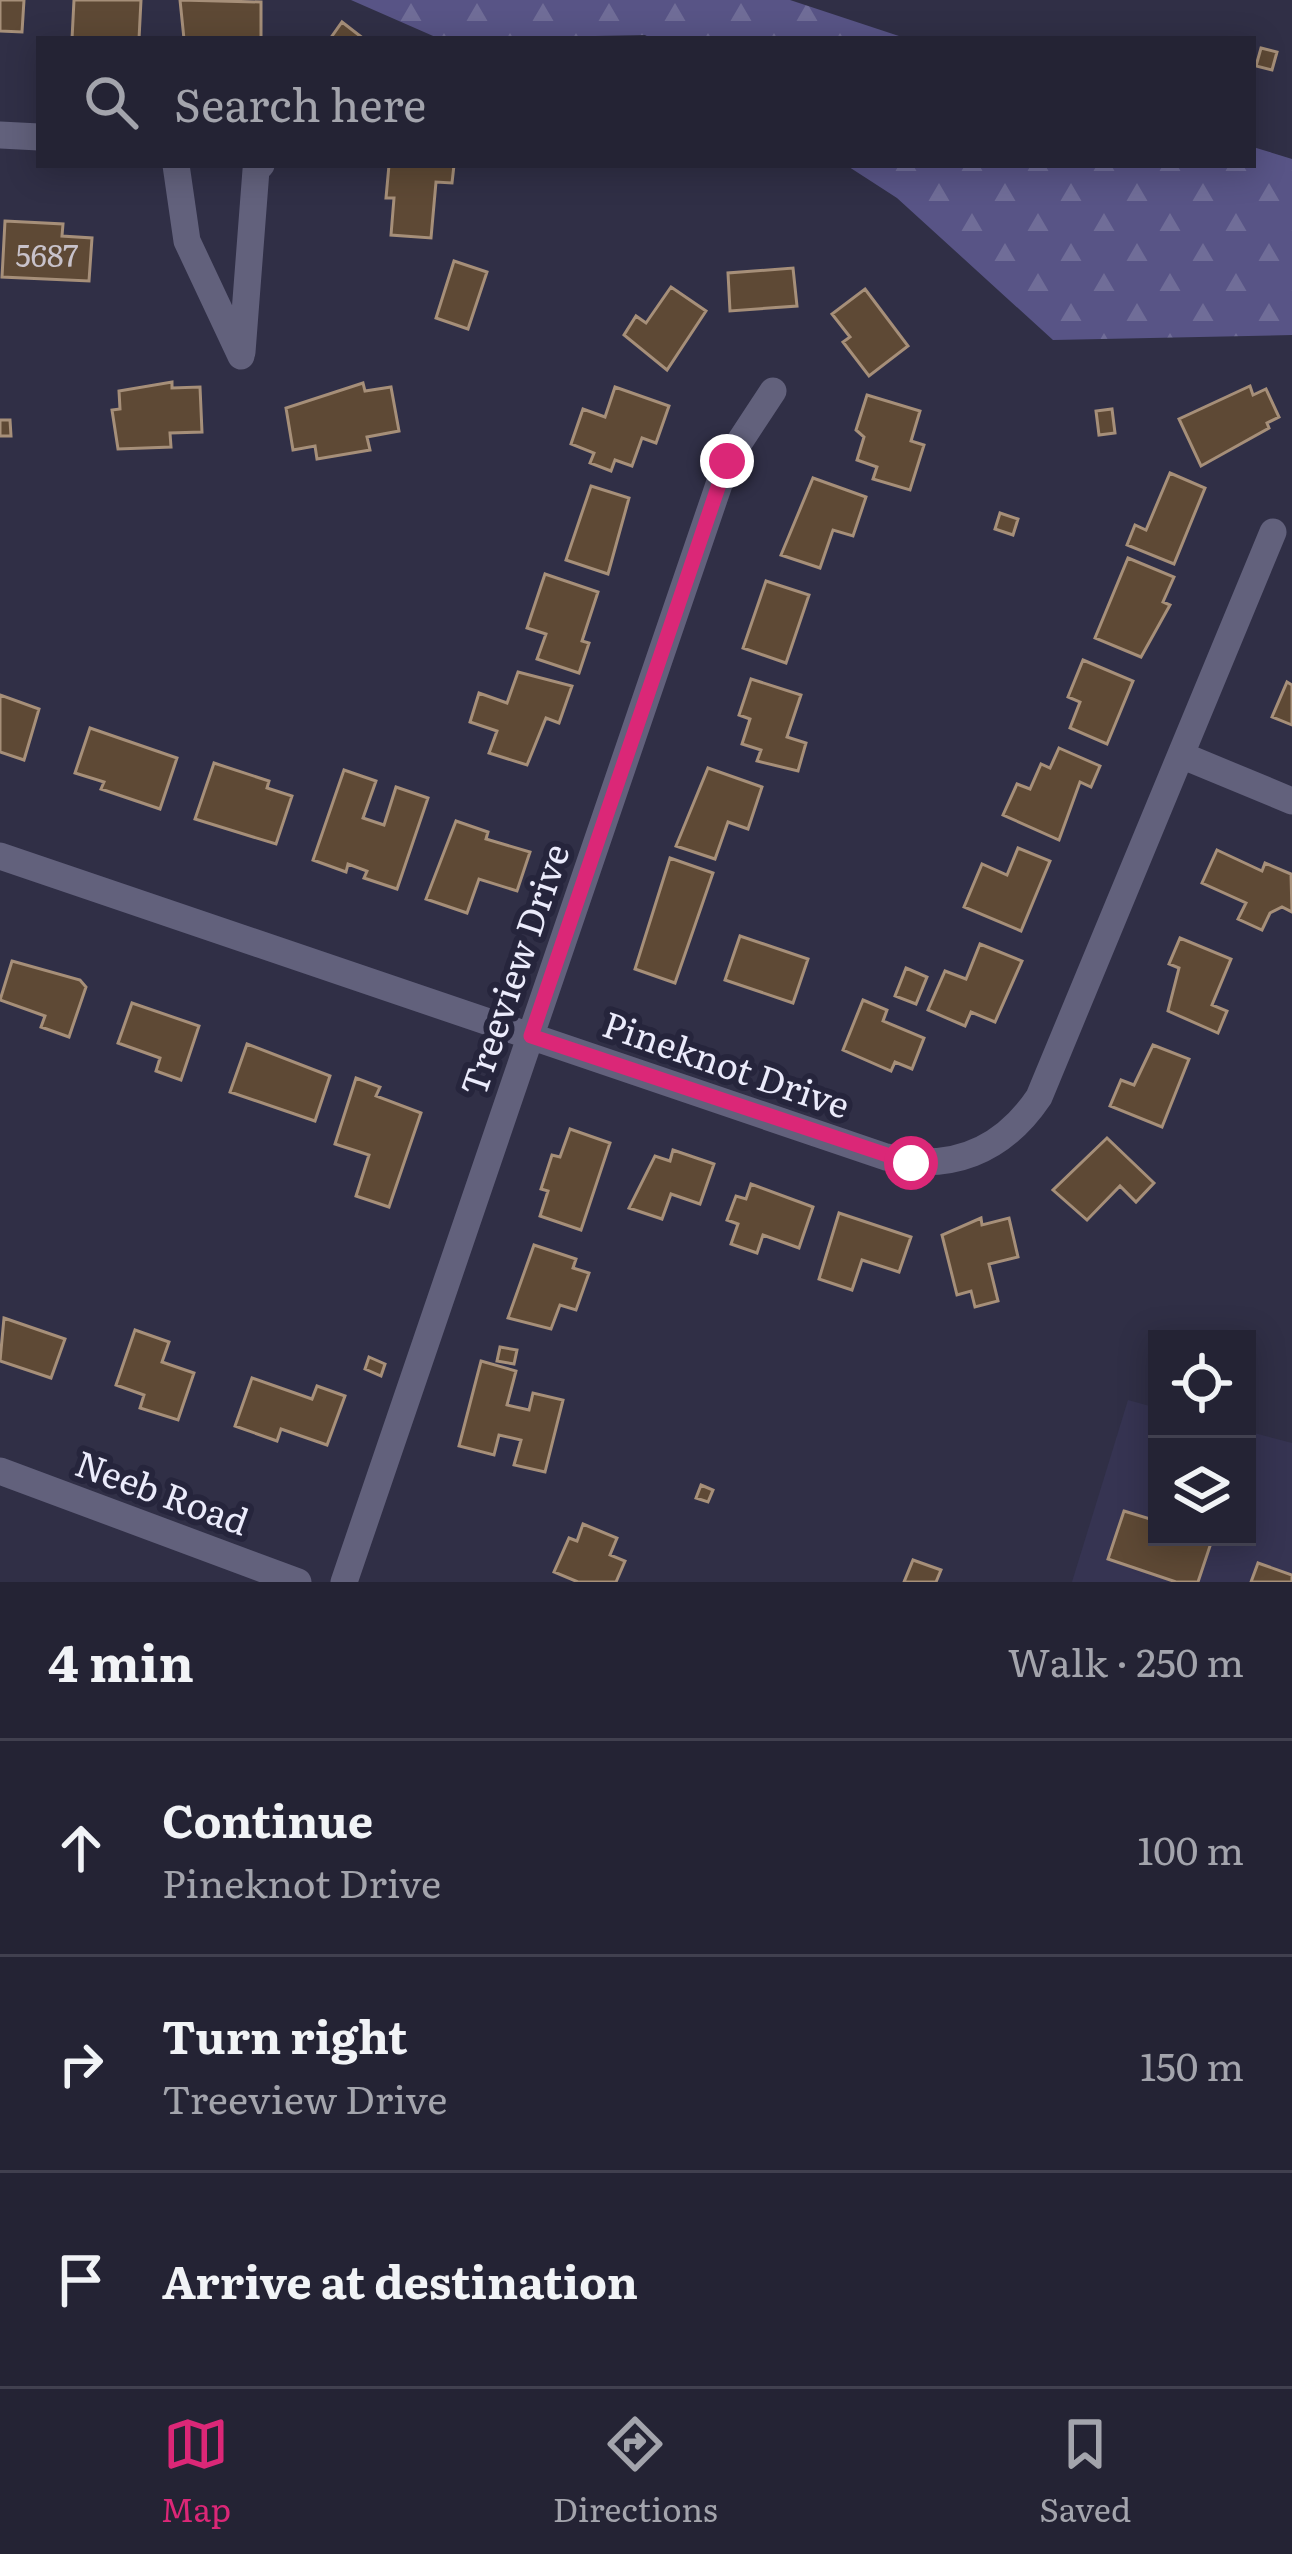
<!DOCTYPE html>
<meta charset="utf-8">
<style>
body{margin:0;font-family:Literata,serif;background:#302f40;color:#f1f3f6}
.controls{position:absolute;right:36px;bottom:36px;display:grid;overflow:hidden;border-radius:0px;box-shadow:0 6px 30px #0003}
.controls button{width:108px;height:108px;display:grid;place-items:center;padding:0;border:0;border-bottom:3px solid #41404f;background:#242334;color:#f1f3f6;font:60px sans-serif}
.stop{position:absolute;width:36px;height:36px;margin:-27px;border:9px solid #db2777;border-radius:50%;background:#fff}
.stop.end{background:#db2777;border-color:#fff;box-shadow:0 3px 12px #0008}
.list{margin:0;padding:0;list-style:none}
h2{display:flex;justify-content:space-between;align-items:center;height:156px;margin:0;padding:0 48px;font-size:51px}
h2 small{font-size:39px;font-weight:400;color:#a3a4ac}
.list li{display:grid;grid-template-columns:78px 1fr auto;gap:36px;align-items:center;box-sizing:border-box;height:216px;padding:0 48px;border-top:3px solid #41404f}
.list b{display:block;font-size:45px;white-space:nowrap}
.list p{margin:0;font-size:39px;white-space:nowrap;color:#a3a4ac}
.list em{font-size:39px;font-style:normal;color:#a3a4ac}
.icon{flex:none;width:66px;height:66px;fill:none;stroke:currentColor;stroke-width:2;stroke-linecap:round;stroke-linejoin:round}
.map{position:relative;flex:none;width:1292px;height:1582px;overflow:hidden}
.search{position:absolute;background:#242334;box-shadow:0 6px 30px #0003;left:36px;right:36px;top:36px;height:132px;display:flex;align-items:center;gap:30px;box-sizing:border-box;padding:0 42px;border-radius:0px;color:#a3a4ac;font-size:45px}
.sheet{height:804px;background:#242334}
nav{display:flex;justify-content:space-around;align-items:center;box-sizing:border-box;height:168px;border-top:3px solid #41404f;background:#242334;font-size:33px;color:#a3a4ac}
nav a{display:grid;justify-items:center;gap:6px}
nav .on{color:#db2777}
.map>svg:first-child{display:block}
.built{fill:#363452}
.forest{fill:url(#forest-firs)}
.building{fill:#5e4935;stroke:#a68f79;stroke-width:3}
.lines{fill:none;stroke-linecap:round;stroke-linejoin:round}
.minor{stroke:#62617c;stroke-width:27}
.route{stroke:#db2777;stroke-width:15}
.labels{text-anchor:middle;stroke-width:12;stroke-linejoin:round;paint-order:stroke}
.number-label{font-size:30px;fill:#c8c2ca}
.street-label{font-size:36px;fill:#ebebfb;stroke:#26253c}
</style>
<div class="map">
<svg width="1292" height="1582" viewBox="0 0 1292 1582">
<defs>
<pattern id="forest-firs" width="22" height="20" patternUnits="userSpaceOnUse" patternTransform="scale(3)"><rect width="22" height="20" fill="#585486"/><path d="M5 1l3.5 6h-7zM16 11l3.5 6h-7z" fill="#706d98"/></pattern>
</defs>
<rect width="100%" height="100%" fill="#302f46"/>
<path class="built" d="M1128 1400 1157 1408V1537H1247V1431L1292 1443V1582H1072Z"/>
<path class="forest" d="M351 0H790L908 39H652L645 35 440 39Z
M1253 147 1292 159V335L1053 340 897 198 846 165H1253Z"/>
<path class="building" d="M0 0H24L22 32 0 31Z
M74 0H141L139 39H72Z
M180 0 261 2V39H184Z
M342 22 364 39H330Z
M1261 48 1277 52 1272 70 1256 66Z
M389 165H454L452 183 436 182 431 238 391 235 394 198H386Z
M5 221 63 224 62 236 92 238 89 281 2 277Z
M454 261 487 272 468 329 436 318Z
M793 268 797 306 730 311 728 273Z
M671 287 706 311 667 370 624 335 636 316 646 323Z
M865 289 908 346 869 376 843 342 850 337 832 314Z
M172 382V388L200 387 202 432 170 433 171 447 118 449 112 410 120 409 119 391Z
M363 383 365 391 391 387 399 431 367 437 370 450 317 459 315 446 293 450 286 408Z
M1250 386 1253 395 1266 389 1279 417 1267 423 1269 428 1201 466 1179 419Z
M615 387 669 406 656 443 642 438 632 466 615 460 611 471 590 463 594 453 571 444 583 409 605 417Z
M867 395 920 411 911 441 924 445 910 490 873 479 877 467 857 460 864 437 856 430Z
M1112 409 1115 433 1099 435 1096 411Z
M0 420H10L11 436H0Z
M1170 473 1205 488 1174 564 1127 545 1135 525 1146 530Z
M813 478 866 497 853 536 833 530 820 568 781 555Z
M591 486 629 498 608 574 566 560Z
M1000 513 1018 519 1013 535 995 529Z
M1128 558 1174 577 1163 602 1170 605 1141 657 1095 638Z
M545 574 598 592 582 641 589 643 579 673 537 659 546 634 527 628Z
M766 581 809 595 786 663 743 648Z
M1083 660 1133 681 1107 744 1070 728 1080 702 1068 697Z
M518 672 572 686 559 723 546 718 527 765 489 753 497 731 470 722 479 693 507 703Z
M751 679 801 695 787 737 806 743 798 771 757 761 761 750 742 744 750 719 739 715Z
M1287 682 1292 685V725L1272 717Z
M0 695 39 709 24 760 0 752Z
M90 728 177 758 160 809 101 789 104 782 75 773Z
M1059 748 1100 766 1091 787 1080 782 1059 840 1003 815 1017 784 1030 789 1041 764 1050 768Z
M214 763 269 781 267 788 292 796 276 844 195 819Z
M708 768 762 787 748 829 728 822 715 859 676 846Z
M344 770 376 781 363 818 384 825 396 787 428 798 397 889 364 878 367 871 348 864 346 872 313 860Z
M456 821 488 832 486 839 530 852 517 891 479 879 467 913 426 899Z
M1018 848 1050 861 1021 931 964 907 982 864 1007 875Z
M1217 850 1262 871 1265 863 1291 874 1292 912 1282 907 1270 913 1262 930 1238 919 1246 903 1202 883Z
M670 858 713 873 675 983 635 969Z
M740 936 808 959 793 1003 725 980Z
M1180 938 1231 959 1212 1005 1227 1011 1218 1033 1168 1011 1179 968 1169 964Z
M980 944 1022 961 995 1022 971 1012 965 1026 928 1010 945 971 966 979Z
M12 961 80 980 86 987 69 1037 41 1027 45 1016 0 1000Z
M906 968 927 977 916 1004 895 996Z
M863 1000 887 1010 883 1021 924 1038 912 1069 895 1062 891 1071 843 1050Z
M132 1003 199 1026 181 1080 156 1071 160 1058 118 1043Z
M247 1044 330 1076 315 1121 230 1092Z
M1153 1045 1189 1059 1162 1127 1110 1106 1121 1080 1134 1085Z
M356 1078 380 1087 376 1096 421 1113 389 1207 356 1196 369 1155 335 1144Z
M570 1129 610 1143 581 1230 540 1216 548 1191 541 1189 552 1155 560 1157Z
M1107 1138 1154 1183 1136 1202 1120 1186 1087 1220 1053 1190Z
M673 1150 714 1164 700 1204 671 1194 662 1219 629 1208 655 1156 670 1161Z
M751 1184 813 1207 799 1248 763 1235 757 1253 731 1244 738 1224 727 1220 736 1196 746 1199Z
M839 1213 911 1237 899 1272 862 1260 852 1290 819 1279Z
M981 1218 982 1225 1009 1218 1018 1257 989 1264 998 1301 975 1307 971 1291 957 1295 942 1235Z
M534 1245 576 1259 573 1268 589 1273 576 1310 560 1305 551 1329 508 1318Z
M4 1318 65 1339 51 1378 0 1361Z
M135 1330 169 1342 162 1362 194 1373 178 1420 140 1408 144 1395 116 1385Z
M500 1347 517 1350 514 1364 497 1361Z
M369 1357 385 1364 381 1376 365 1369Z
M481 1361 516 1371 507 1405 529 1410 533 1393 563 1400 545 1472 514 1465 521 1440 499 1435 494 1455 459 1446Z
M252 1378 312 1399 317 1386 345 1396 327 1445 281 1429 277 1441 235 1426Z
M701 1485 713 1490 708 1502 696 1498Z
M1124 1511 1157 1521V1537H1213L1198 1582H1176L1108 1559Z
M583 1524 617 1538 610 1555 625 1561 616 1582H578L554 1572 569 1538 577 1541Z
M913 1560 941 1570 936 1582H904Z
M1258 1563 1292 1575V1582H1251Z"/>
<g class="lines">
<path class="minor" d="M0 135 39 137
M176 165 187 241 241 356
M242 352 256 170 261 165
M1181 755 1292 801
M0 856 886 1157C950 1172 1002 1152 1039 1097L1273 532
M0 1471 298 1582
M344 1582 727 461 773 391"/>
</g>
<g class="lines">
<path class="route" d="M727 461 531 1036 911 1163"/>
</g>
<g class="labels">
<g class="number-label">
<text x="47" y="267">5687</text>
</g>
<g class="street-label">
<text transform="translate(515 970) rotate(-71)" y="13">Treeview Drive</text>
<text transform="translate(726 1065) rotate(19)" y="13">Pineknot Drive</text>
<text transform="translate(162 1493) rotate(20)" y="13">Neeb Road</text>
</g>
</g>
</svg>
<div class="controls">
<button><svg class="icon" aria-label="locate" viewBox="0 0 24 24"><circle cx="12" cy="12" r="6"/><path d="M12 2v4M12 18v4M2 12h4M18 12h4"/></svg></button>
<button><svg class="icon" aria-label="layers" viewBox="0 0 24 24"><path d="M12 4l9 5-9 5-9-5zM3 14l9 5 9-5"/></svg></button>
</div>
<div class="stop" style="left:911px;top:1163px"></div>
<div class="stop end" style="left:727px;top:461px"></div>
<div class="search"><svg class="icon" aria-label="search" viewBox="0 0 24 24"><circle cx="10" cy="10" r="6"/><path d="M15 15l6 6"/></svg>Search here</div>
</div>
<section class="sheet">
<h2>4 min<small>Walk · 250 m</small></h2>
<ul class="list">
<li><svg class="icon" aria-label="ahead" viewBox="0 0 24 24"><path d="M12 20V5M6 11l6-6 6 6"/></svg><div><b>Continue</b><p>Pineknot Drive</p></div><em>100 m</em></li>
<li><svg class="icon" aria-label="right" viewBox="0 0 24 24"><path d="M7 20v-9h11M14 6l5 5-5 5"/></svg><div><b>Turn right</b><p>Treeview Drive</p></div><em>150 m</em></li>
<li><svg class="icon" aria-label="arrive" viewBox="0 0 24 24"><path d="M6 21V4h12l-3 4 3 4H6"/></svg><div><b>Arrive at destination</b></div></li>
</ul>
</section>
<nav>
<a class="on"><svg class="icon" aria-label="map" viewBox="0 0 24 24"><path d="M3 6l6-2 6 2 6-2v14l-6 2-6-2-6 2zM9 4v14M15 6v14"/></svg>Map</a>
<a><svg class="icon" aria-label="directions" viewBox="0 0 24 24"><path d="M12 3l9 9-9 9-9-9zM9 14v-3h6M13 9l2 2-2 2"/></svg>Directions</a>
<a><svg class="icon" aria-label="saved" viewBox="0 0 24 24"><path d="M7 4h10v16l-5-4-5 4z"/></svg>Saved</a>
</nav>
